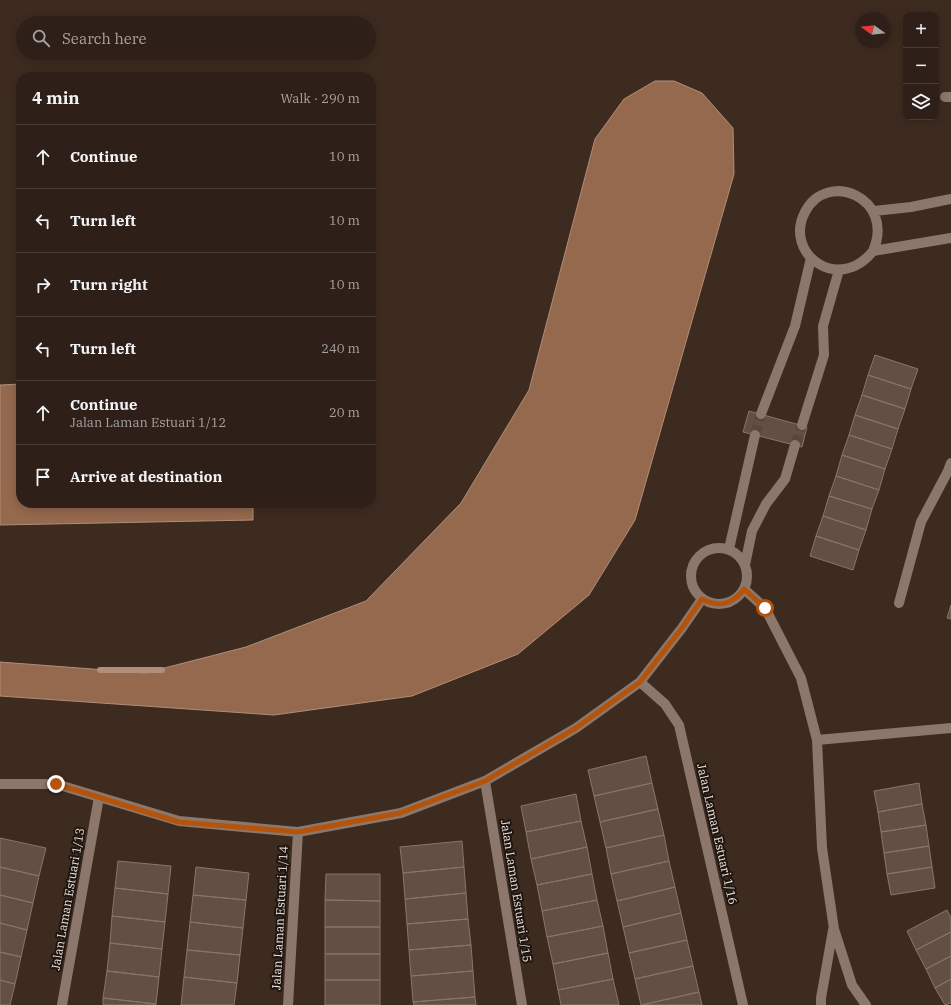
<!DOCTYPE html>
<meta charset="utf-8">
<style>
body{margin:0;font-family:"IBM Plex Serif",serif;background:#3a2d25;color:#f1f3f6}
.controls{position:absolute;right:12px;top:12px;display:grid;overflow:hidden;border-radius:8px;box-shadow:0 2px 10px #0003}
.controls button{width:36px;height:36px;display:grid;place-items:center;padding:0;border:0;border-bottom:1px solid #493e37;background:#2e2018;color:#f1f3f6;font:20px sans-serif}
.compass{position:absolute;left:855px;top:12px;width:36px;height:36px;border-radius:50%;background:#2e2018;box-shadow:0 2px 10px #0003;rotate:285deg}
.stop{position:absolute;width:12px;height:12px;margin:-9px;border:3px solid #b45309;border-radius:50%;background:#fff}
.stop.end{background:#b45309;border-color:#fff;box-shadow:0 1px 4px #0008}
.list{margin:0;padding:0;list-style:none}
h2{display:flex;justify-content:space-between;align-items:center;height:52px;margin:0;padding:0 16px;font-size:17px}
h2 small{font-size:13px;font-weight:400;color:#a7a3a2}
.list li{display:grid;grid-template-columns:26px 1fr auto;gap:12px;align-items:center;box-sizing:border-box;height:64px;padding:0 16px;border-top:1px solid #493e37}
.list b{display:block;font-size:15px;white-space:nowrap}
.list p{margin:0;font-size:13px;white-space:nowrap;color:#a7a3a2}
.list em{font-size:13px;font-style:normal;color:#a7a3a2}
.icon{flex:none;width:22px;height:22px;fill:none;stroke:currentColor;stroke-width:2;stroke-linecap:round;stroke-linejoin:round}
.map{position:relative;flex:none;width:951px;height:1005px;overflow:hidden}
.search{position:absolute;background:#2e2018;box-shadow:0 2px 10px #0003;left:16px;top:16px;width:360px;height:44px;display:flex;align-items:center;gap:10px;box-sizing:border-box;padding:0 14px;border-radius:22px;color:#a7a3a2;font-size:15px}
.panel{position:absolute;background:#2e2018;box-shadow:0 2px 10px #0003;left:16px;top:72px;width:360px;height:436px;border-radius:16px}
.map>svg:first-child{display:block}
.water{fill:#95694e;stroke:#b08e79}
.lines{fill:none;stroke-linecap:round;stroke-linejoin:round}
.stream{stroke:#b08e79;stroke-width:6}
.building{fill:#644f44;stroke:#8a7568}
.minor-tunnel{stroke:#58473c;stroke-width:10;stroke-dasharray:10 5;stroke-linecap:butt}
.minor{stroke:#8b776b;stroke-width:10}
.route{stroke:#b45309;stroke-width:5}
.labels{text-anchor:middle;stroke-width:4;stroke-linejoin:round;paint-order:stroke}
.street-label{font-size:12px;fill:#f0e3dc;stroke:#1e1611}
</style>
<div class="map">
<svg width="951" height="1005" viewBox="0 0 951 1005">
<rect width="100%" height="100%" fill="#3d2b20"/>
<path class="water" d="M655 81H674L702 93 733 128 734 174 635 520 589 595 518 654 412 696 274 715 0 696V662L145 673 246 647 366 601 461 503 529 390 595 139 624 99Z
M21 384V503H253V520L0 525V385Z"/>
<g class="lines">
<path class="stream" d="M100 670H162"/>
</g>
<path class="building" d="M875 355 918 369 911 389 868 375Z
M868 375 911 389 905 409 862 395Z
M862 395 905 409 898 429 855 415Z
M749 411 807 427 802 447 743 432Z
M855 415 898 429 892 449 849 435Z
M849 435 892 449 885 469 842 455Z
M842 455 885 469 879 490 836 476Z
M836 476 879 490 872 509 829 496Z
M829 496 872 509 866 530 823 516Z
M823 516 866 530 859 550 816 536Z
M816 536 859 550 853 570 810 556Z
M951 605V619L947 618Z
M646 756 652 783 594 796 588 770Z
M652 783 658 809 600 822 594 796Z
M919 783 922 804 878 812 874 791Z
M576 794 581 821 526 832 521 806Z
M922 804 926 825 881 832 878 812Z
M658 809 664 835 606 848 600 822Z
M581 821 587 847 531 859 526 832Z
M926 825 929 846 884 853 881 832Z
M664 835 669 861 611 874 606 848Z
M0 838 46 848 39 876 0 867Z
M462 841 464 867 403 873 400 847Z
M929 846 932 867 887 874 884 853Z
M587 847 592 874 537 885 531 859Z
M118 861 171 866 168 894 115 888Z
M669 861 675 887 617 901 611 874Z
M0 867 39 876 33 903 0 895Z
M196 867 249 873 246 900 193 895Z
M464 867 466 893 405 899 403 873Z
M932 867 935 888 891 895 887 874Z
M326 874H380V901L325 900Z
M592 874 597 900 542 911 537 885Z
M675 887 681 913 623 927 617 901Z
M115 888 168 894 165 922 112 916Z
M466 893 468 919 407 924 405 899Z
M0 895 33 903 27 930 0 923Z
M193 895 246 900 243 928 190 922Z
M325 900 380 901V927H325Z
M597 900 603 926 547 937 542 911Z
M947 910 951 918V932L916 950 907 931Z
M681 913 687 940 629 953 623 927Z
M112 916 165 922 162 949 110 943Z
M468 919 471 945 409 950 407 924Z
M190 922 243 928 240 955 187 950Z
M0 923 27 930 21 957 0 952Z
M603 926 608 953 553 964 547 937Z
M325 927H380V954H325Z
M951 932V956L926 969 916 950Z
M687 940 693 966 635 979 629 953Z
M110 943 162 949 159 977 107 971Z
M471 945 473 971 411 976 409 950Z
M187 950 240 955 237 983 184 977Z
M0 952 21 957 15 984 0 980Z
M608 953 613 979 558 990 553 964Z
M325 954H380V980H325Z
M951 956V979L935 988 926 969Z
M693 966 699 992 641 1005 635 979Z
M107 971 159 977 156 1004 103 998Z
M473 971 475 997 413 1002 411 976Z
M184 977 237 983 234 1005H181Z
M613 979 619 1005H561L558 990Z
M951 979V1003L945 1005 935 988Z
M0 980 15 984 10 1005H0Z
M325 980H380V1005H325Z
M699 992 702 1005H642Z
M475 997 476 1005H414L413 1002Z
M103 998 156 1004V1005H103Z"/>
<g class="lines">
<path class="minor-tunnel" d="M755 435 761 414
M795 445 802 425"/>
<path class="minor" d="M945 97H951
M874 211 911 207 951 199
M873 251C896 198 827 169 805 212 783 254 839 294 873 251L951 238
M761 414 795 326 811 258
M802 425 824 355 823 326 839 270
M691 576a28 28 0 1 1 56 0a28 28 0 1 1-56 0Z
M729 549 755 435
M745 565 752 531 766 504 785 479 795 445
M744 589 765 608 801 678 817 740 822 848 834 929 852 985 866 1005
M899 603 921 522 948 471 951 463
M640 682 665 704 679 725 743 1005
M817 740 951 728
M485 781 522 1005
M0 784H56L179 821 298 832 401 813 485 781 576 728 640 682 682 628 702 599
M62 1005 99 797
M288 1005 298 832
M821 1005V998L833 930"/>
</g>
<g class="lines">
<path class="route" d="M56 784 179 822 298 832 400 813 485 781 576 728 640 682 682 628 702 599C719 608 732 605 744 589L765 608"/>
</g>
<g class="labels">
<g class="street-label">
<text transform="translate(717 834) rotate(77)" y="4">Jalan Laman Estuari 1/16</text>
<text transform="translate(516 891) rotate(81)" y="4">Jalan Laman Estuari 1/15</text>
<text transform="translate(68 899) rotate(-80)" y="4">Jalan Laman Estuari 1/13</text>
<text transform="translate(280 918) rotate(-87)" y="4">Jalan Laman Estuari 1/14</text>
</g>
</g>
</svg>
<div class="controls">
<button>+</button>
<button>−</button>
<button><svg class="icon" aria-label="layers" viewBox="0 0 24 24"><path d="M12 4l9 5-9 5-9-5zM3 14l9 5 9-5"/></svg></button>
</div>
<svg class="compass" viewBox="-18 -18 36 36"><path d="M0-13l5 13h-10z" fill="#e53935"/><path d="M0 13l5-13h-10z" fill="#a7a3a2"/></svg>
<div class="stop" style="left:765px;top:608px"></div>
<div class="stop end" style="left:56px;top:784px"></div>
<div class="search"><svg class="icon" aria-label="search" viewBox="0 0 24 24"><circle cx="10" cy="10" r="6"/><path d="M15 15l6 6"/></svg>Search here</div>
<section class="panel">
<h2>4 min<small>Walk · 290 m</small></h2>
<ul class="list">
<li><svg class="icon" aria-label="ahead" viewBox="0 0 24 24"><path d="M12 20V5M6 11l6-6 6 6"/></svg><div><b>Continue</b></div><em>10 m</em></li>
<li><svg class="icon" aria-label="left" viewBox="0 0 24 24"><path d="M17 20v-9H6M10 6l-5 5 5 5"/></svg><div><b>Turn left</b></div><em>10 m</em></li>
<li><svg class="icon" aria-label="right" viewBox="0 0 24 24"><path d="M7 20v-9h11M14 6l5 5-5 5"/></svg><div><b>Turn right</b></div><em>10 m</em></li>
<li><svg class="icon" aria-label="left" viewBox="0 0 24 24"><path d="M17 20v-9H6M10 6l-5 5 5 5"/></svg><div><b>Turn left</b></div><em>240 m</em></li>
<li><svg class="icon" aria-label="ahead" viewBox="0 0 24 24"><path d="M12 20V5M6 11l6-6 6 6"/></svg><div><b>Continue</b><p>Jalan Laman Estuari 1/12</p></div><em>20 m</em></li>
<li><svg class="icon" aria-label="arrive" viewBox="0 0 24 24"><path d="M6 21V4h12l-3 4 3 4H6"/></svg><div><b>Arrive at destination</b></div></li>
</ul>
</section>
</div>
